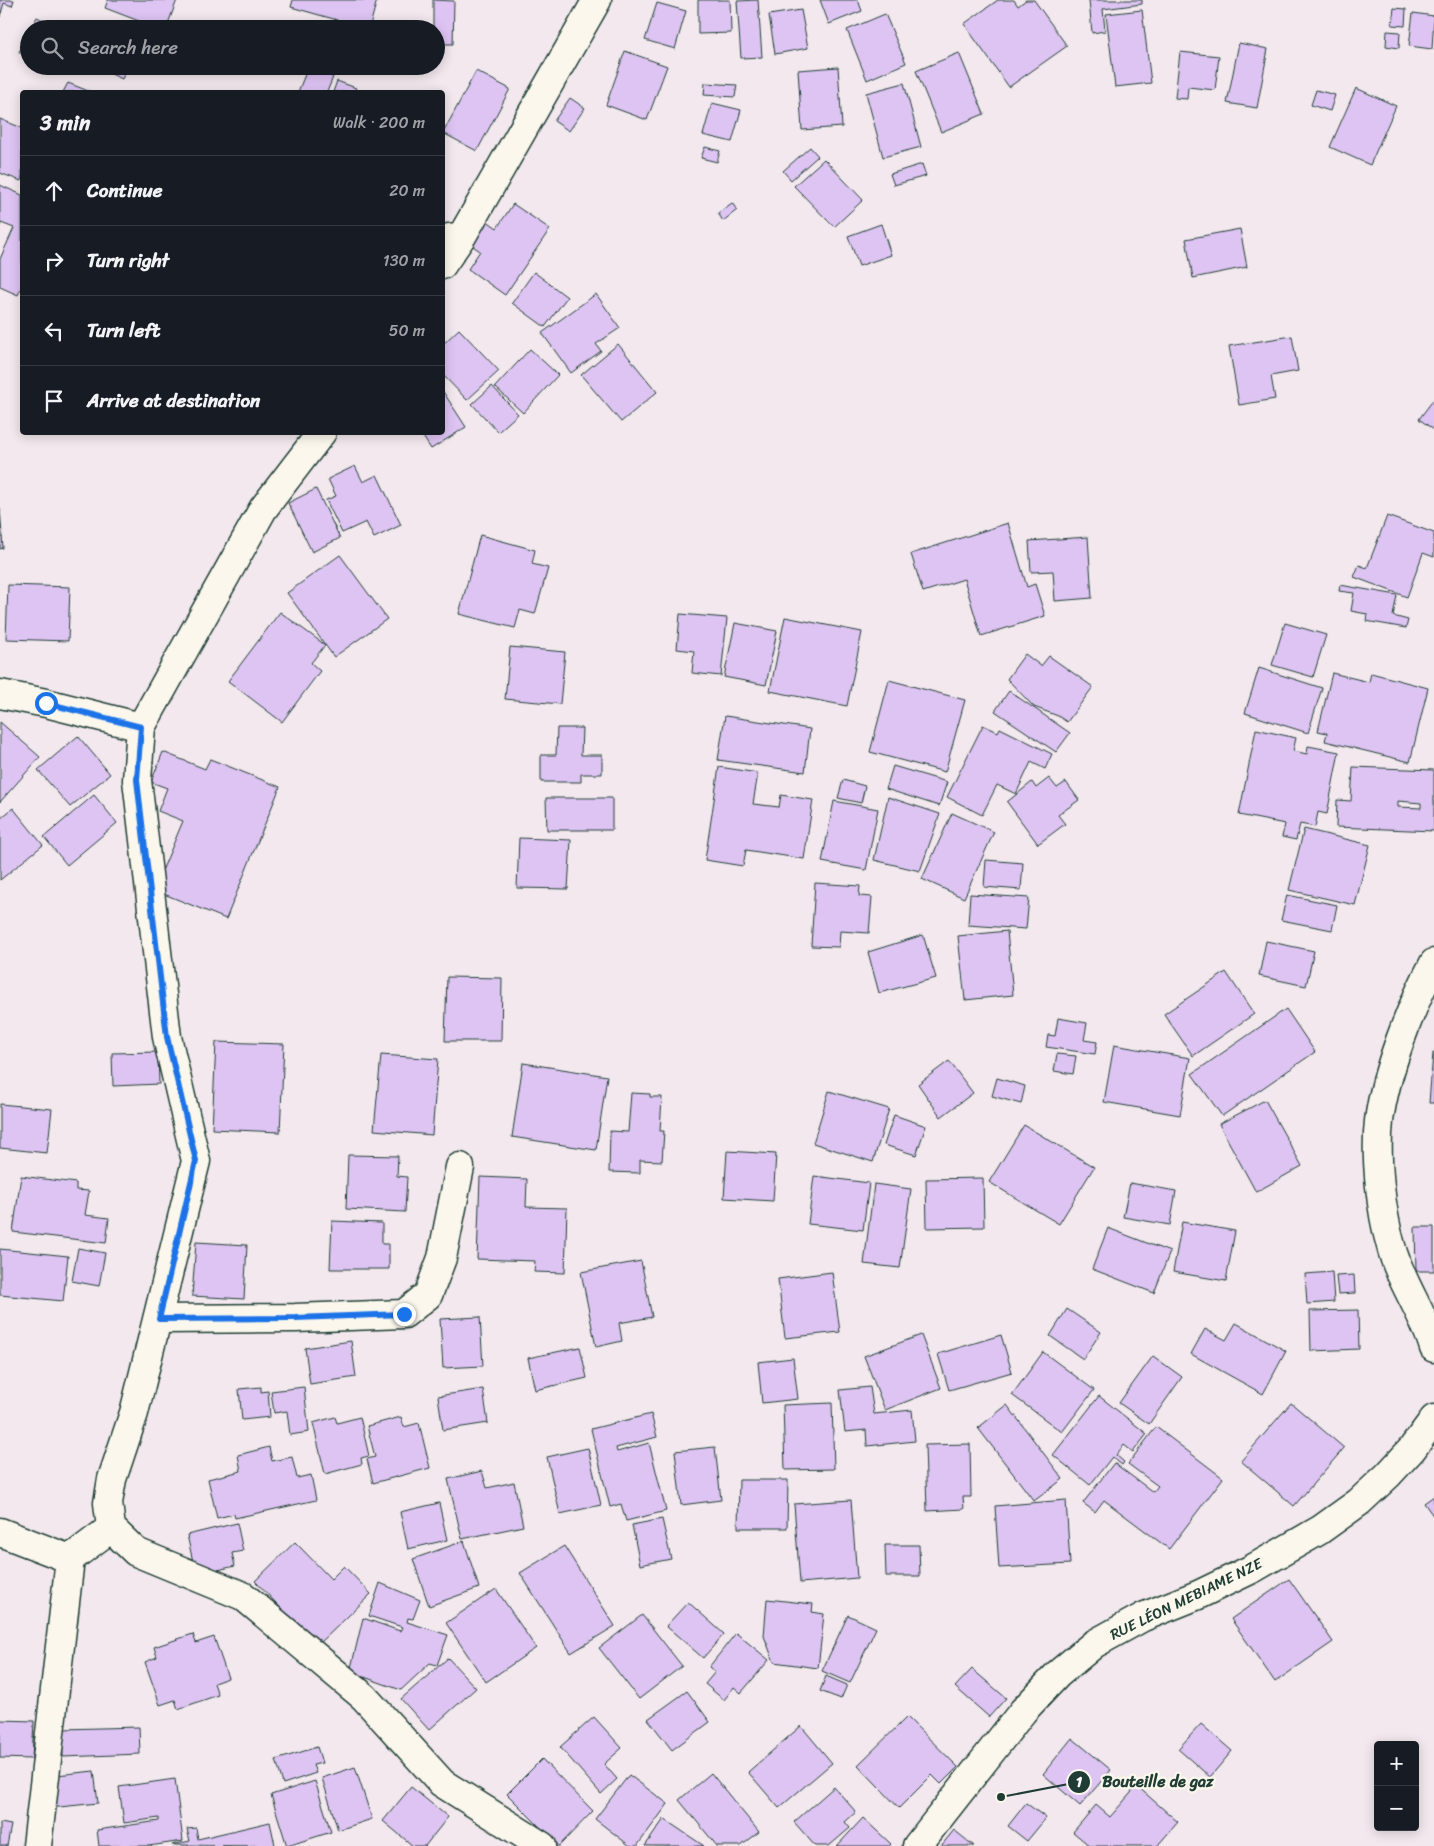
<!DOCTYPE html>
<meta charset="utf-8">
<style>
body{margin:0;font-family:Sriracha,sans-serif;background:#20242c;color:#f1f3f6}
.controls{position:absolute;right:15px;bottom:15px;display:grid;overflow:hidden;border-radius:5px;box-shadow:0 2px 12px #0003}
.controls button{width:45px;height:45px;display:grid;place-items:center;padding:0;border:0;border-bottom:1px solid #363941;background:#171b24;color:#f1f3f6;font:25px sans-serif}
.stop{position:absolute;width:15px;height:15px;margin:-11px;border:4px solid #1a73e8;border-radius:50%;background:#fff}
.stop.end{background:#1a73e8;border-color:#fff;box-shadow:0 1px 5px #0008}
.list{margin:0;padding:0;list-style:none}
h2{display:flex;justify-content:space-between;align-items:center;height:65px;margin:0;padding:0 20px;font-size:21px}
h2 small{font-size:16px;font-weight:400;color:#9ea1a6}
.list li{display:grid;grid-template-columns:32px 1fr auto;gap:15px;align-items:center;box-sizing:border-box;height:70px;padding:0 20px;border-top:1px solid #363941}
.list b{display:block;font-size:19px;white-space:nowrap}
.list em{font-size:16px;font-style:normal;color:#9ea1a6}
.icon{flex:none;width:28px;height:28px;fill:none;stroke:currentColor;stroke-width:2;stroke-linecap:round;stroke-linejoin:round}
.map{position:relative;flex:none;width:1434px;height:1846px;overflow:hidden}
.search{position:absolute;background:#171b24;box-shadow:0 2px 12px #0003;left:20px;top:20px;width:425px;height:55px;display:flex;align-items:center;gap:12px;box-sizing:border-box;padding:0 18px;border-radius:28px;color:#9ea1a6;font-size:19px}
.panel{position:absolute;background:#171b24;box-shadow:0 2px 12px #0003;left:20px;top:90px;width:425px;height:345px;border-radius:5px}
.map>svg:first-child{display:block}
.building{fill:#dec4f3;stroke:#1f3d34;fill-rule:evenodd}
.lines{fill:none;stroke-linecap:round;stroke-linejoin:round}
.minor-casing{stroke:#1f3d34;stroke-width:31}
.minor{stroke:#fbf7ec;stroke-width:28}
.route{stroke:#1a73e8;stroke-width:6}
.labels{text-anchor:middle;stroke-width:4.5;stroke-linejoin:round;paint-order:stroke}
.street-label{font-size:15px;fill:#1f3d34;stroke:#fbf7ec}
.leader{fill:none;stroke:#1f3d34;stroke-width:2}
.callout-dot{fill:#1f3d34;stroke:#fbf7ec;stroke-width:2}
.mark-label{font-size:15px;text-anchor:middle;font-weight:bold;fill:#fff}
.callout-label{font-size:16px;text-anchor:middle;font-weight:bold;fill:#1f3d34;stroke:#fbf7ec;stroke-width:4.5;stroke-linejoin:round;paint-order:stroke}
</style>
<div class="map">
<svg width="1434" height="1846" viewBox="0 0 1434 1846">
<rect width="100%" height="100%" fill="#f2e8ee"/>
<filter id="ink" filterUnits="userSpaceOnUse"><feTurbulence type="fractalNoise" baseFrequency=".02" numOctaves="2"/><feDisplacementMap in="SourceGraphic" scale="10" xChannelSelector="R" yChannelSelector="G"/><feConvolveMatrix kernelMatrix="1 2 1 2 8 2 1 2 1" color-interpolation-filters="sRGB"/></filter>
<g filter="url(#ink)">
<path class="building" d="M0 0H14L12 6 4 3 0 17Z
M108 0H177L166 29H160L105 8Z
M293 0H377L369 29 291 7Z
M433 0 454 1 453 44H436V29H433Z
M698 0H730L731 33 698 34Z
M758 0 762 57 741 58 737 1Z
M820 0H858L862 11 829 24Z
M998 0H1014L1018 6 1026 0H1034L1067 46 1009 87 964 24Z
M1089 0H1142V4L1103 9 1105 31 1092 33Z
M657 3 686 11 675 49 645 40Z
M1394 8 1406 9 1405 26 1392 25Z
M801 10 808 48 775 54 769 15Z
M1142 10 1151 83 1115 87 1106 14Z
M1413 13 1434 16 1432 49 1409 46Z
M885 14 906 63 867 80 847 30Z
M37 17 61 29H31Z
M1387 31 1400 32 1399 48 1386 46Z
M29 33V56L19 52Z
M1239 43 1268 49 1257 108 1227 103Z
M625 51 667 66 647 120 606 105Z
M1180 52 1219 56 1215 90 1188 87 1187 99 1175 98Z
M959 53 984 114 941 132 916 71Z
M94 66H128L122 79Z
M308 67 333 77 327 92H298Z
M838 67 842 127 802 130 798 70Z
M476 71 510 89 477 151 443 133Z
M337 81 356 88 354 92H333Z
M68 83 91 92H63Z
M705 83 737 85 735 97 704 95Z
M904 83 921 147 883 157 866 93Z
M1356 88 1396 106 1370 165 1330 147Z
M1316 90 1335 95 1330 111 1311 105Z
M570 98 585 108 569 131 554 121Z
M712 103 741 110 732 142 703 135Z
M0 119 22 128V176L21 181 0 173Z
M705 147 720 151 717 162 701 158Z
M810 147 818 156 791 180 783 171Z
M824 159 863 200 834 227 794 186Z
M922 164 926 176 894 185 890 174Z
M0 185 22 195V286L18 295 0 287V259L14 228 1 223 0 226Z
M732 203 737 210 723 221 718 213Z
M513 204 550 229 505 295 468 269 480 251 467 242 483 218 497 228Z
M881 224 891 255 859 266 848 236Z
M1240 229 1247 267 1193 278 1186 239Z
M534 272 567 297 545 327 512 303Z
M596 294 620 328 596 344 601 351 571 373 542 333Z
M459 329 499 371 467 400 442 374V345Z
M1292 336 1298 371 1271 376 1275 399 1239 405 1229 346Z
M618 344 657 392 621 422 581 375Z
M530 349 558 375 523 413 495 387Z
M492 386 518 414 498 432 472 404Z
M442 390 466 427 431 449 420 432H442Z
M1434 399V430L1419 419Z
M355 466 363 482 377 475 401 525 374 538 366 522 342 533 326 500 336 496 328 479Z
M316 489 340 538 312 552 288 503Z
M0 508 3 548 0 549Z
M1387 516 1434 533V557L1423 553 1407 597 1354 577 1359 565 1367 568Z
M1008 523 1027 587 1035 584 1045 616 981 636 964 579 923 592 911 554Z
M480 535 535 550 532 564 548 568 535 614 520 610 515 628 459 614Z
M1088 537 1092 598 1055 601 1053 571 1031 572 1029 541Z
M340 555 387 619 334 657 287 593Z
M8 585 70 587 68 641 6 639Z
M1340 585 1397 595 1393 616 1408 620 1406 628 1366 621 1367 614 1351 611 1354 593 1339 591Z
M280 612 325 645 311 663 320 671 282 722 228 681Z
M680 614 727 618 721 676 692 673 694 651 677 649Z
M785 617 862 632 847 706 770 691Z
M735 623 777 631 766 685 724 677Z
M1285 623 1326 635 1313 677 1272 665Z
M510 647 565 652 560 704 505 699Z
M1025 654 1041 666 1049 656 1093 687 1067 722 1058 716 1034 707 1007 679Z
M1259 668 1322 688 1308 733 1245 713Z
M1332 673 1369 682 1371 673 1428 688 1410 762 1325 741 1327 733 1318 731Z
M889 680 965 700 945 772 870 752Z
M1009 691 1070 733 1056 752 995 711Z
M725 716 810 729 805 772 718 760Z
M0 722 40 757 0 802Z
M983 725 998 732 1000 728 1052 754 1045 769 1031 762 1016 794 997 785 982 815 947 797Z
M557 728H582L581 755H602V774H581V782H541V755H556Z
M1256 729 1296 738 1293 751 1307 754 1308 746 1339 752 1327 814 1318 812 1315 827 1300 824 1296 840 1282 837 1285 824 1239 815Z
M78 736 110 774 70 807 38 770Z
M163 752 205 769 210 759 280 787 226 919 154 890 183 821 158 811 167 788 151 782Z
M893 766 947 782 939 806 886 789Z
M719 767 758 773 753 804 779 807 781 795 813 800 804 859 746 850 743 866 705 860Z
M1353 767 1434 770V831L1336 827 1337 800 1351 801ZM1398 801 1421 803V808L1398 807Z
M1049 778 1057 788 1066 782 1079 800 1058 815 1065 824 1038 844 1007 802 1032 782 1036 788Z
M843 780 865 786 861 803 838 798Z
M94 795 117 823 67 865 44 837Z
M888 797 940 814 920 871 874 860Z
M546 798H612V830H547Z
M834 801 878 809 866 870 822 862Z
M13 808 43 845 0 880V819Z
M952 813 994 832 964 898 922 879Z
M1304 829 1370 845 1355 905 1289 890Z
M519 838 571 840 568 889 517 888Z
M986 860 1023 863 1021 890 984 887Z
M815 883 860 886 859 896 872 897 869 933 840 931 839 947 811 946Z
M970 894 1029 898 1026 929 968 925Z
M1287 895 1337 905 1332 930 1281 920Z
M1007 931 1013 995 965 1000 958 936Z
M923 935 936 978 879 993 868 952Z
M1266 941 1314 951 1306 986 1259 976Z
M1226 972 1254 1014 1193 1056 1164 1014Z
M447 977 502 978 501 1041H445Z
M1286 1009 1315 1052 1222 1116 1192 1074Z
M1058 1018 1087 1023 1084 1040 1097 1042 1095 1054 1046 1047 1048 1035 1055 1036Z
M216 1042 284 1044 280 1132 212 1129Z
M1114 1045 1190 1058 1180 1115 1104 1102Z
M158 1052 159 1084 113 1086 112 1053Z
M1433 1053H1434V1103H1429Z
M1057 1054 1076 1056 1073 1074 1054 1071Z
M381 1055 438 1059 432 1135 374 1130Z
M949 1061 973 1093 941 1117 918 1084Z
M523 1063 607 1076 596 1150 512 1137Z
M997 1078 1025 1086 1021 1104 992 1096Z
M829 1091 889 1109 873 1162 813 1143Z
M631 1093 650 1094V1097H662L660 1131H664L662 1161 640 1160V1173L609 1172 610 1131 628 1132Z
M1265 1100 1302 1166 1256 1192 1219 1124Z
M0 1104 52 1109 47 1153 0 1148Z
M894 1115 926 1126 916 1155 884 1145Z
M1024 1125 1094 1167 1059 1224 989 1182Z
M727 1151 776 1154 773 1201 724 1198Z
M348 1155 398 1156 397 1176 407 1177 405 1212 346 1209Z
M21 1176 76 1183V1190L89 1191 85 1215 109 1218 106 1243 13 1232Z
M814 1176 869 1183 863 1230 808 1224Z
M480 1177 527 1179 526 1207 567 1208 565 1273 534 1272 535 1261 477 1259Z
M983 1178 984 1227 927 1228 926 1179Z
M1130 1183 1176 1191 1170 1225 1123 1217Z
M874 1184 911 1189 900 1268 864 1264Z
M332 1221 382 1223V1244H389V1269H330Z
M1182 1222 1235 1231 1226 1281 1173 1272Z
M1415 1227H1434V1271H1416Z
M1108 1228 1170 1252 1154 1293 1092 1269Z
M196 1242 247 1245 244 1299 192 1296Z
M78 1248 105 1253 99 1286 72 1281Z
M0 1249 68 1256 63 1301 0 1295Z
M641 1261 652 1317 619 1323 622 1341 596 1347 581 1272Z
M832 1272 840 1332 785 1338 778 1279Z
M1332 1272 1334 1302 1307 1304 1305 1274Z
M1354 1275 1355 1293 1338 1294 1336 1276Z
M1067 1309 1101 1332 1083 1359 1050 1336Z
M1358 1310 1359 1349 1311 1351 1310 1311Z
M480 1317 483 1366 443 1368 440 1319Z
M1236 1323 1286 1351 1263 1394 1191 1354 1205 1329 1226 1340Z
M921 1335 941 1388 885 1410 864 1356Z
M1001 1335 1012 1372 949 1390 938 1354Z
M351 1341 356 1377 310 1384 305 1348Z
M580 1347 587 1378 535 1390 528 1358Z
M1043 1352 1094 1390 1062 1432 1012 1395Z
M1153 1356 1182 1377 1149 1424 1119 1403Z
M793 1358 798 1399 762 1403 758 1362Z
M261 1387V1392L268 1391 270 1417 242 1420 239 1389Z
M304 1387 309 1432 290 1435 287 1411 274 1413 271 1391Z
M870 1387 874 1414 912 1410 915 1441 867 1446 866 1430 845 1432 840 1390Z
M483 1389 488 1423 443 1430 438 1396Z
M1099 1396 1147 1434 1133 1452 1124 1445 1116 1455 1124 1462 1122 1465 1112 1457 1090 1485 1053 1455Z
M832 1403 834 1469 785 1470 783 1405Z
M1291 1403 1344 1448 1294 1506 1241 1461Z
M1007 1405 1063 1479 1034 1501 978 1428Z
M651 1414 657 1437 616 1448 617 1452 649 1443 666 1511 626 1521 621 1504 610 1507 591 1429Z
M335 1417 337 1423 360 1417 369 1456 361 1458 362 1464 325 1474 313 1423Z
M401 1417 404 1427 419 1423 430 1468 373 1483 367 1459 375 1457 367 1426Z
M1156 1427 1223 1478 1169 1549 1104 1500 1095 1512 1083 1503 1114 1463 1153 1492 1158 1486 1128 1464Z
M970 1444 971 1497H963L964 1509 927 1511 925 1445Z
M269 1447 272 1461 292 1457 297 1478 311 1475 316 1500 235 1518 234 1514 217 1518 208 1479 241 1471 238 1455Z
M715 1447 721 1500 681 1505 675 1451Z
M588 1448 601 1505 560 1514 547 1457Z
M482 1471 487 1488 514 1482 523 1526 462 1539 448 1479Z
M739 1480H788L787 1528H738Z
M1434 1496V1517L1424 1503Z
M851 1500 857 1578 800 1583 794 1504Z
M1066 1500 1070 1564 999 1568 995 1506Z
M439 1503 447 1540 408 1549 400 1512Z
M662 1519 671 1559 640 1565 632 1525Z
M237 1523 243 1551 232 1553 235 1566 196 1575 187 1535Z
M464 1541 479 1588 429 1606 413 1559Z
M295 1542 331 1579 344 1566 371 1594 317 1646 255 1581Z
M885 1545H919L920 1576H886Z
M564 1546 615 1626 571 1653 520 1573Z
M1289 1579 1333 1642 1275 1682 1231 1619Z
M380 1583 420 1600 413 1619 408 1618 407 1622 448 1635 437 1665 430 1663 401 1690 350 1672 363 1618 400 1631 402 1627 369 1616Z
M496 1589 536 1648 486 1682 446 1623Z
M767 1599 813 1604 812 1612 824 1614 818 1668 774 1662 764 1636Z
M688 1602 724 1634 703 1658 666 1626Z
M642 1615 682 1666 639 1699 599 1648Z
M848 1615 876 1628 850 1683 822 1671Z
M736 1633 769 1660 741 1693 734 1687 724 1700 705 1684 715 1672 709 1667Z
M193 1634 196 1643 214 1637 228 1678 214 1683 218 1695 178 1709 175 1700 160 1705 145 1662 157 1657 154 1647Z
M448 1658 476 1688 429 1730 401 1699Z
M972 1669 1006 1698 989 1717 955 1687Z
M826 1676 847 1685 841 1699 820 1691Z
M687 1691 710 1722 672 1750 648 1719Z
M594 1717 622 1748 604 1764 617 1779 601 1794 560 1747Z
M907 1717 958 1767 941 1784 932 1775 899 1808 858 1765Z
M0 1720 34 1721 32 1759 0 1758Z
M1201 1724 1232 1751 1210 1777 1178 1749Z
M801 1726 832 1763 779 1808 748 1772Z
M139 1727 140 1754 63 1757 62 1729Z
M1072 1738 1111 1770 1080 1806 1043 1774Z
M317 1747 322 1763 313 1765 316 1773 283 1784 276 1760Z
M542 1759 593 1811 559 1846 507 1794Z
M355 1767 372 1819 338 1830 322 1778Z
M94 1771 98 1803 50 1808 47 1776Z
M711 1773 759 1832 741 1846H717L679 1800Z
M629 1775 668 1804 637 1846H630L595 1819Z
M175 1779 183 1841 149 1846H99L97 1830 159 1821V1818L124 1823 119 1787Z
M315 1781 331 1832 287 1846 271 1795Z
M1137 1786 1178 1822 1157 1846H1090L1073 1832 1096 1805 1110 1817Z
M411 1787 448 1817 425 1846H413L383 1821Z
M834 1787 856 1812 845 1822 850 1828 829 1846H815L794 1822Z
M1026 1803 1046 1818 1027 1841 1008 1826Z
M863 1818 891 1844 889 1846H837Z
M664 1819 704 1846H645Z
M270 1822 275 1845 271 1846 172 1845 190 1841 187 1829 196 1828 198 1839Z
M0 1823 11 1825 7 1846H0Z
M954 1830 974 1846H941Z"/>
<g class="lines">
<defs>
<path id="minor" d="M442 239 462 236 597 0
M442 265 462 236
M0 694 46 703 141 727 263 509 322 432
M141 727 137 780 167 1037 196 1161 134 1413 112 1479 108 1503 111 1528 136 1552 243 1596 364 1697 442 1783 542 1846
M1434 963C1411 1006 1385 1073 1379 1121 1375 1157 1381 1212 1391 1246 1400 1282 1424 1313 1434 1348
M159 1319 295 1318 404 1314 428 1295 442 1258 460 1167
M0 1532 70 1559 111 1528
M37 1846 70 1559
M917 1846 1023 1711 1058 1674 1094 1644 1143 1617 1198 1595 1252 1569 1320 1530 1359 1502 1388 1475 1412 1449 1434 1419"/>
</defs>
<use href="#minor" class="minor-casing"/>
<use href="#minor" class="minor"/>
</g>
</g>
<g class="lines" filter="url(#ink)">
<path class="route" d="M46 703 141 727 137 780 167 1037 196 1161 159 1319 295 1318 404 1314"/>
</g>
<g class="labels">
<g class="street-label">
<text transform="translate(1186 1599) rotate(-26)" y="5">RUE LÉON MEBIAME NZE</text>
</g>
</g>
<path class="leader" d="M1001 1797L1079 1782"/>
<g class="callout-dot">
<circle cx="1001" cy="1797" r="5"/>
<circle cx="1079" cy="1782" r="12"/>
</g>
<g class="mark-label">
<text x="1079" y="1787">1</text>
</g>
<g class="callout-label">
<text x="1158" y="1787">Bouteille de gaz</text>
</g>
</svg>
<div class="controls">
<button>+</button>
<button>−</button>
</div>
<div class="stop" style="left:46px;top:703px"></div>
<div class="stop end" style="left:404px;top:1314px"></div>
<div class="search"><svg class="icon" aria-label="search" viewBox="0 0 24 24"><circle cx="10" cy="10" r="6"/><path d="M15 15l6 6"/></svg>Search here</div>
<section class="panel">
<h2>3 min<small>Walk · 200 m</small></h2>
<ul class="list">
<li><svg class="icon" aria-label="ahead" viewBox="0 0 24 24"><path d="M12 20V5M6 11l6-6 6 6"/></svg><div><b>Continue</b></div><em>20 m</em></li>
<li><svg class="icon" aria-label="right" viewBox="0 0 24 24"><path d="M7 20v-9h11M14 6l5 5-5 5"/></svg><div><b>Turn right</b></div><em>130 m</em></li>
<li><svg class="icon" aria-label="left" viewBox="0 0 24 24"><path d="M17 20v-9H6M10 6l-5 5 5 5"/></svg><div><b>Turn left</b></div><em>50 m</em></li>
<li><svg class="icon" aria-label="arrive" viewBox="0 0 24 24"><path d="M6 21V4h12l-3 4 3 4H6"/></svg><div><b>Arrive at destination</b></div></li>
</ul>
</section>
</div>
